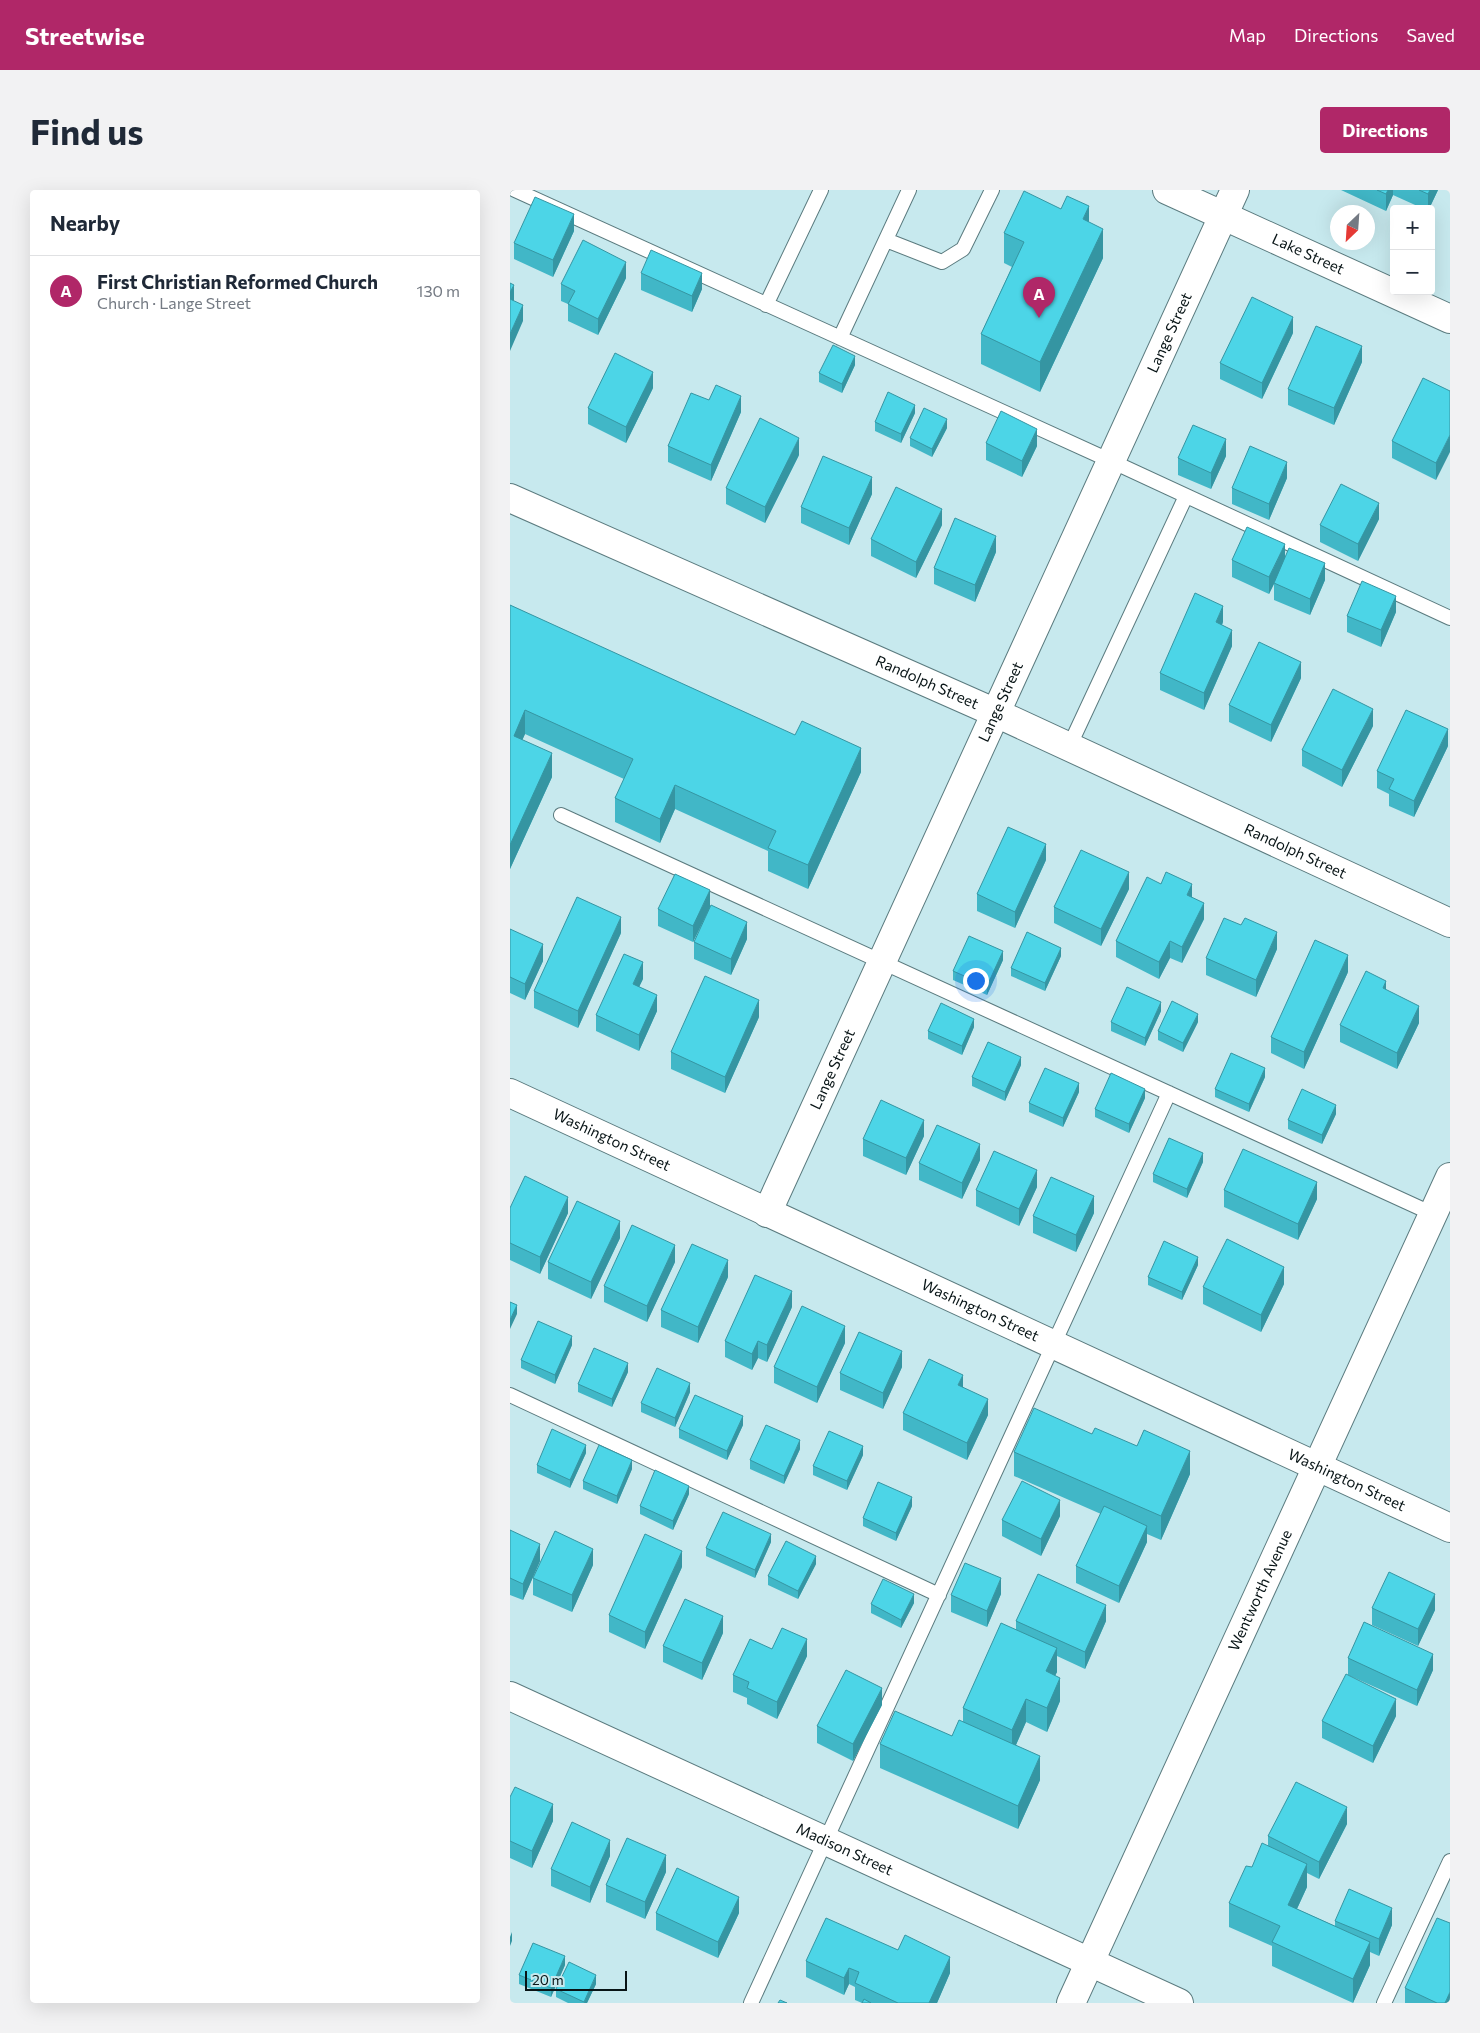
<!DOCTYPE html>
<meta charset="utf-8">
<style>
body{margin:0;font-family:Commissioner,sans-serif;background:#f2f2f3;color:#1f2937}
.controls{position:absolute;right:15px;top:15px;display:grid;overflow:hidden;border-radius:5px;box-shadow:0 5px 20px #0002}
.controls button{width:45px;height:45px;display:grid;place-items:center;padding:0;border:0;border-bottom:1px solid #e0e1e3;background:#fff;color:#1f2937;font:25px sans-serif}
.compass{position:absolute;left:820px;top:15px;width:45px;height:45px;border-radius:50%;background:#fff;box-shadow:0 5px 20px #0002;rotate:205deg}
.scale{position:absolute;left:15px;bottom:12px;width:102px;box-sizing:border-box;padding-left:5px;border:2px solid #081416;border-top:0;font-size:14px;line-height:18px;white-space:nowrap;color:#081416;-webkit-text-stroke:4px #c7e9ee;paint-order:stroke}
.you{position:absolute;left:465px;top:790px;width:18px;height:18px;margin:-12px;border:4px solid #fff;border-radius:50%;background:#1a73e8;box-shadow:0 0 0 8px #1a73e833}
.badge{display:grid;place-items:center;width:32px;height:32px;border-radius:50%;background:#b02768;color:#fff;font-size:16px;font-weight:700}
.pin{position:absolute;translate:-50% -41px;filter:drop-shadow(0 1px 2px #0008)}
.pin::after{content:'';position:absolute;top:26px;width:18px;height:15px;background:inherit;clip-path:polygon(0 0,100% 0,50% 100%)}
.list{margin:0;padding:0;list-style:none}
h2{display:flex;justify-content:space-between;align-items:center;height:65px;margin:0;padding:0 20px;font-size:21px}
h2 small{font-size:16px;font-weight:400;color:#747a83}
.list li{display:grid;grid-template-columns:32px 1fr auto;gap:15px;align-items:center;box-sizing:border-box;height:70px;padding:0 20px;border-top:1px solid #e0e1e3}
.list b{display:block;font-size:19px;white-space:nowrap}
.list p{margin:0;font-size:16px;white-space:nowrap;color:#747a83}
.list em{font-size:16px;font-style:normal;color:#747a83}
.map{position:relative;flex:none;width:940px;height:1813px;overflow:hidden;border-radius:5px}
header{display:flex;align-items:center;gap:30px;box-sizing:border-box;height:70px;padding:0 25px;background:#b02768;color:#fff}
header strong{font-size:24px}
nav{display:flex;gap:28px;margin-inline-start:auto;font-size:18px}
.intro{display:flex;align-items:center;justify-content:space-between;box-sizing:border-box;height:120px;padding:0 30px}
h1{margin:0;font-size:35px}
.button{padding:12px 22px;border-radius:5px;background:#b02768;color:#fff;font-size:18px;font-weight:700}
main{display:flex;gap:30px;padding:0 30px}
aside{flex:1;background:#fff;border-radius:5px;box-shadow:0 5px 20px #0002}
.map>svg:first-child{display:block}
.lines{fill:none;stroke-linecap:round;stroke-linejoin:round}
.service-casing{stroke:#5b7b7f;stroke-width:16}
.minor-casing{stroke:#5b7b7f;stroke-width:30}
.tertiary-casing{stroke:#5b7b7f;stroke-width:30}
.service{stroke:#fff;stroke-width:14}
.minor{stroke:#fff;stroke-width:28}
.tertiary{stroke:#fff;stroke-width:28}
.wall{fill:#41b7c7}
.shaded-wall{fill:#3595a2}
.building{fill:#4cd5e7;stroke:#3595a2}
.labels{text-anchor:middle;stroke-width:5;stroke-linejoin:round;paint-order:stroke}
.street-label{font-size:15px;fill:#081416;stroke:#c7e9ee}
</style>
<header>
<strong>Streetwise</strong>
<nav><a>Map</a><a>Directions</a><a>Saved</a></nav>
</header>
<div class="intro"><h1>Find us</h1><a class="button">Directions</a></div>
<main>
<aside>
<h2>Nearby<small></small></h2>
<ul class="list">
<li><span class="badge">A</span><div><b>First Christian Reformed Church</b><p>Church · Lange Street</p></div><em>130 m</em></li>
</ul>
</aside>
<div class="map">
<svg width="940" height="1813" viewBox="0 0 940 1813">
<rect width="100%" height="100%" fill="#c7e9ee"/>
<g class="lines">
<defs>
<path id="service" d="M5 0 601 271 940 428
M376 50 432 72 453 59 482 0
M256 115 311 0
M330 148 399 0
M559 557 676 306
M51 625 923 1024
M0 1205 429 1405
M241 1813 659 903
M874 1813 940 1671"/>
<g id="minor">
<path id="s1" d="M657 0 940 129"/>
<path id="s2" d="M0 308 486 523 940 733"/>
<path id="s3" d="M0 903 940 1338"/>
<path id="s4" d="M257 1023 725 0"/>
<path id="s5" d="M0 1506 669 1813"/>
</g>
<g id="tertiary">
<path id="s6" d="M561 1813 940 987"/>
</g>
</defs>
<use href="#service" class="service-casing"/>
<use href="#minor" class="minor-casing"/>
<use href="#tertiary" class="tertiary-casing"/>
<use href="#service" class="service"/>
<use href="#minor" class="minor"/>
<use href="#tertiary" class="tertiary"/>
</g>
<path class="wall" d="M831 0H928L919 19H914L883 5 876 21Z
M579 32 593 68 530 202 471 174V144L502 77 494 73V43Z
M64 41 43 87 4 69V53Z
M131 83 192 99 182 122 131 100Z
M116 88 88 145 58 131V114L51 111V94Z
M783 143 752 209 710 189V173Z
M852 172 824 235 778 215V199Z
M345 175 332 203 309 192V183Z
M143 198 116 253 78 234V218Z
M940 201 926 290 882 268V251Z
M199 210 231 222 201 291 158 272V256Z
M405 223 391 253 365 241V232Z
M437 238 422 267 400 256V248Z
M476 253 527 256 512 287 476 270Z
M289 265 255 333 216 314V298Z
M716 266 701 299 668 285V268Z
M777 288 759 330 722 314V298Z
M362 304 339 355 291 333V317Z
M869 329 848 371 810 352V335Z
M432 335 406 388 361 366V349Z
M486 362 465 412 424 394V378Z
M722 370 815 390 800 425 764 410V394L759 404 722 387Z
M0 415 351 582 298 699 258 681V661L165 619 150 653 105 632V608L114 589 15 544 12 550 42 587 0 679Z
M886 422 871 457 837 442V426Z
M713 432 712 435 722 456 694 520 650 500V483Z
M791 488 761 552 719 532V515Z
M863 536 832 597 792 576V560Z
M938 556 904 627 879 616V604L867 598V581Z
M536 670 505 738 467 721V704Z
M651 694 682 707 694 729 672 773 660 768 649 789 606 767V751Z
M619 699 591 756 544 733V717Z
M200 717 237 749 221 785 184 769V752L198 722 183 752 148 736V719Z
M0 739 33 771 15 810 0 803Z
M111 743 68 838 24 818V801Z
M767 759 746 807 696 785V768Z
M551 766 535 801 501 786V778Z
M493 770 477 805 443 790V781Z
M838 782 794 879 761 863V847Z
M133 789 129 796 147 821 129 861 86 841V825Z
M876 800 909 833 887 879 830 852V835Z
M651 821 635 856 601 841V832Z
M249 827 215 903 161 879V862Z
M688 832 673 862 648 850V841Z
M464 837 452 865 418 849V841Z
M511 875 495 911 462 896V887Z
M755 887 739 922 705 907V899Z
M569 902 553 937 519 922V913Z
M635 908 619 943 585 927V919Z
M826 924 812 954 778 939V930Z
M414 946 396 985 353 966V949Z
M470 970 452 1009 409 990V973Z
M693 972 677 1008 643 992V984Z
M527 997 509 1036 466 1016V1000Z
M714 1000 807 1009 788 1050 714 1017Z
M0 1018 58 1023 30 1084 0 1070Z
M584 1023 566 1062 523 1043V1026Z
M110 1048 81 1109 38 1089V1072Z
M165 1072 137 1132 94 1112V1096Z
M688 1075 672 1110 638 1095V1087Z
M218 1087 188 1153 151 1137V1120Z
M774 1094 751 1142 693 1114V1097Z
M282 1117 257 1172 248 1168 242 1180 215 1167V1151Z
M335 1153 307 1213 264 1193V1177Z
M62 1155 45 1194 11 1178V1170Z
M392 1177 373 1219 330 1200V1183Z
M118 1182 102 1217 68 1202V1194Z
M180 1202 165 1237 131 1222V1213Z
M393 1223 478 1225 457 1270 393 1240Z
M233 1235 217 1270 169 1248V1239Z
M582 1244 680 1284 651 1350 637 1344V1352L609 1413 566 1393V1376L591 1324 504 1286V1262Z
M290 1259 274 1294 240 1279V1270Z
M76 1263 60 1298 27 1283V1275Z
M353 1265 337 1300 303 1285V1276Z
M122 1279 107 1314 73 1299V1291Z
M179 1304 163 1340 130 1324V1316Z
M402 1316 386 1351 353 1336V1328Z
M550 1326 531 1366 492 1346V1330Z
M0 1340 30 1371 13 1410 0 1405Z
M261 1352 245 1388 196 1366V1358Z
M306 1374 288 1409 258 1395V1386Z
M83 1375 62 1422 23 1405V1388Z
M172 1377 135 1459 99 1442V1425Z
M491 1404 477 1437 441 1422V1405Z
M404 1413 391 1438 361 1423V1414Z
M862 1418 925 1420 908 1456 862 1435Z
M506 1431H596L575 1479 547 1466V1482L545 1485 550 1511 537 1542 516 1532 506 1555 530 1590 508 1639 370 1578V1554L442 1546 453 1532V1518L506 1440Z
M213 1443 192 1490 153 1472V1456Z
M262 1459 297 1466 267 1529 237 1514V1508L223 1502V1485Z
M838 1468 923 1480 907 1516 838 1485Z
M372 1515 343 1571 307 1553V1536Z
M886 1526 863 1573 812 1548V1531Z
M0 1607 43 1631 22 1678 0 1668Z
M837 1634 809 1689 797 1683V1697L787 1719 825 1736V1731L882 1735 869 1766 860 1762V1775L843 1813 762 1776V1756L719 1737V1713L742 1677 758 1656V1646Z
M100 1666 80 1713 41 1696V1679Z
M156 1682 135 1729 96 1712V1695Z
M146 1723H229L208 1768 146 1740Z
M388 1760 440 1783 427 1813H352L345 1810V1797L339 1794 334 1805 296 1787V1771Z
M55 1775 41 1807 9 1794V1785Z
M86 1794 77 1813H58L46 1807V1799Z
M895 1798 940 1813H895Z"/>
<path class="shaded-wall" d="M878 0H883V5L876 21V4Z
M920 0H928L919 19H918V4Z
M579 16V46L573 29Z
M64 24V41L43 87V70Z
M593 39V68L530 202V172Z
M116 72V88L88 145V129Z
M192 83V99L182 122V106Z
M4 95V111L0 119V102Z
M13 115V131L0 161V144Z
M783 127V143L752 209V193Z
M852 156V172L824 235V218Z
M345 166V175L332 203V194Z
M143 182V198L116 253V237Z
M231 206V222L201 291V275Z
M405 215V223L391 253V244Z
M437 229V238L422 267V259Z
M527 239V256L512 287V271Z
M940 245V262L926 290V273Z
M289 248V265L255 333V317Z
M716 249V266L701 299V283Z
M777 272V288L759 330V314Z
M362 287V304L339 355V338Z
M869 313V329L848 371V354Z
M432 319V335L406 388V372Z
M486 346V362L465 412V395Z
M775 354V371L759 404V387Z
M815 373V390L800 425V409Z
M886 406V422L871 457V440Z
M713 416V432L706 449V432Z
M722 440V456L694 520V503Z
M791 472V488L761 552V535Z
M863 519V536L832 597V580Z
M15 520V544L4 569V546Z
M938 539V556L904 627V611Z
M351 558V582L298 699V675Z
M42 563V587L0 679V655Z
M165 595V619L150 653V629Z
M536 654V670L505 738V722Z
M619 682V699L591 756V739Z
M682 694V711L677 705Z
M200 700V717L183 752V736Z
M694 713V729L672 773V757Z
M111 727V743L68 838V821Z
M237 732V749L221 785V769Z
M767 742V759L746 807V790Z
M660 751V768L649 789V772Z
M33 754V771L15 810V794Z
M551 758V766L535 801V793Z
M493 761V770L477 805V796Z
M838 765V782L794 879V862Z
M133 772V789L123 810V794Z
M876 791V808L873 798Z
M147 805V821L129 861V845Z
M249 810V827L215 903V887Z
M651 812V821L635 856V848Z
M909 816V833L887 879V863Z
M688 824V832L673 862V853Z
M464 829V837L452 865V856Z
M511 867V875L495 911V902Z
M755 878V887L739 922V914Z
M569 893V902L553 937V928Z
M635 899V908L619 943V934Z
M826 915V924L812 954V945Z
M414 930V946L396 985V968Z
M470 954V970L452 1009V993Z
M693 963V972L677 1008V999Z
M527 980V997L509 1036V1019Z
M807 992V1009L788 1050V1034Z
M584 1006V1023L566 1062V1045Z
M58 1007V1023L30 1084V1067Z
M110 1031V1048L81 1109V1092Z
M165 1055V1072L137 1132V1116Z
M688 1067V1075L672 1110V1102Z
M218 1070V1087L188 1153V1137Z
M774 1077V1094L751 1142V1125Z
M282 1101V1117L257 1172V1155Z
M7 1115V1124L0 1139V1130Z
M335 1136V1153L307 1213V1197Z
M62 1146V1155L45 1194V1185Z
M248 1151V1168L242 1180V1164Z
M392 1161V1177L373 1219V1203Z
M118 1173V1182L102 1217V1209Z
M453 1185V1202L448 1195Z
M180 1193V1202L165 1237V1228Z
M478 1209V1225L457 1270V1253Z
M233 1226V1235L217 1270V1261Z
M290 1250V1259L274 1294V1286Z
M76 1255V1263L60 1298V1290Z
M353 1256V1265L337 1300V1291Z
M680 1261V1284L651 1350V1326Z
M122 1270V1279L107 1314V1306Z
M179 1296V1304L163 1340V1331Z
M402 1307V1316L386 1351V1343Z
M550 1310V1326L531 1366V1349Z
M637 1336V1352L609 1413V1396Z
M261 1344V1352L245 1388V1380Z
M30 1354V1371L13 1410V1394Z
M83 1359V1375L62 1422V1405Z
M172 1361V1377L135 1459V1442Z
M306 1366V1374L288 1409V1401Z
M491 1388V1404L477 1437V1421Z
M404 1404V1413L391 1438V1430Z
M925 1404V1420L908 1456V1439Z
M596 1415V1431L575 1479V1462Z
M213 1426V1443L192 1490V1473Z
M297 1449V1466L267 1529V1512Z
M547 1458V1482L536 1505V1481Z
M923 1464V1480L907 1516V1500Z
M550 1488V1511L537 1542V1518Z
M372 1498V1515L343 1571V1554Z
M516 1509V1532L502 1564V1540Z
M886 1509V1526L863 1573V1556Z
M530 1566V1590L508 1639V1616Z
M43 1614V1631L22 1678V1661Z
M837 1617V1634L809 1689V1672Z
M100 1650V1666L80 1713V1697Z
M156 1665V1682L135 1729V1712Z
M797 1674V1697L778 1738V1715Z
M229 1707V1723L208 1768V1752Z
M882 1718V1735L869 1766V1749Z
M2 1742V1751L0 1756V1747Z
M860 1752V1775L843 1813V1789Z
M55 1766V1775L41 1807V1798Z
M440 1767V1783L427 1813H419Z
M339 1778V1794L334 1805V1788Z
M86 1785V1794L77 1813H74Z
M940 1802V1813H935Z"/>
<path class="building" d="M867 0H878L876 4Z
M909 0H920L918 4Z
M514 1 551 19 557 6 579 16 573 29 593 39 530 172 471 144 514 52 494 43Z
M25 7 64 24 43 70 4 53Z
M73 50 116 72 88 129 58 114 65 101 51 94Z
M141 60 192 83 182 106 131 83Z
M0 93 4 95 0 102Z
M742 107 783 127 752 193 710 173Z
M0 109 13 115 0 144Z
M806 136 852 156 824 218 778 199Z
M323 155 345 166 332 194 309 183Z
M105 163 143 182 116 237 78 218Z
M913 188 940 201V245L926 273 882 251Z
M206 195 231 206 201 275 158 256 181 203 199 210Z
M378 202 405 215 391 244 365 232Z
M414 218 437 229 422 259 400 248Z
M491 221 527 239 512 271 476 253Z
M250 228 289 248 255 317 216 298Z
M683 235 716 249 701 283 668 268Z
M740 256 777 272 759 314 722 298Z
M313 266 362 287 339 338 291 317Z
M831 294 869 313 848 354 810 335Z
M386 297 432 319 406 372 361 349Z
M445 328 486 346 465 395 424 378Z
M737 337 775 354 759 387 722 370Z
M779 358 815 373 800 409 764 393Z
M852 391 886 406 871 440 837 426Z
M685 403 713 416 706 432 722 440 694 503 650 483Z
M0 415 285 545 292 531 351 558 298 675 258 658 266 641 165 595 150 629 105 608 123 569 15 520 4 546 42 563 0 655Z
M749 452 791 472 761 535 719 515Z
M823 499 863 519 832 580 792 560Z
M896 520 938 539 904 611 879 599 884 589 867 581Z
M498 637 536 654 505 722 467 704Z
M571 660 619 682 591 739 544 717Z
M656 682 682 694 677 705 694 713 672 757 660 751 649 772 606 751 637 687 651 694Z
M165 684 200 700 183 736 148 719Z
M67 707 111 727 68 821 24 801Z
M201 715 237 732 221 769 184 752Z
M714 728 731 735 735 728 767 742 746 790 696 768Z
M0 739 33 754 15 794 0 787Z
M517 742 551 758 535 793 501 778Z
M459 746 493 761 477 796 443 781Z
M805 750 838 765 794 862 761 847Z
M114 764 133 772 123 794 147 805 129 845 86 825Z
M856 781 876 791 873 798 909 816 887 863 830 835Z
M195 786 249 810 215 887 161 862Z
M617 797 651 812 635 848 601 832Z
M662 811 688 824 673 853 648 841Z
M431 813 464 829 452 856 418 841Z
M478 852 511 867 495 902 462 887Z
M721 863 755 878 739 914 705 899Z
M535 878 569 893 553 928 519 913Z
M601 883 635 899 619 934 585 919Z
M792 899 826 915 812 945 778 930Z
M371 910 414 930 396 968 353 949Z
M427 935 470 954 452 993 409 973Z
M659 948 693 963 677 999 643 984Z
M733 959 807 992 788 1034 714 1000Z
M484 961 527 980 509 1019 466 1000Z
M15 986 58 1007 30 1067 0 1053V1018Z
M541 987 584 1006 566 1045 523 1026Z
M67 1011 110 1031 81 1092 38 1072Z
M122 1035 165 1055 137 1116 94 1096Z
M717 1049 774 1077 751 1125 693 1097Z
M654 1051 688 1067 672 1102 638 1087Z
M182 1054 218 1070 188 1137 151 1120Z
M245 1085 282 1101 257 1155 248 1151 242 1164 215 1151Z
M0 1112 7 1115 0 1130Z
M292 1116 335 1136 307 1197 264 1177Z
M28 1131 62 1146 45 1185 11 1170Z
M349 1142 392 1161 373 1203 330 1183Z
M84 1158 118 1173 102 1209 68 1194Z
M419 1169 453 1185 448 1195 478 1209 457 1253 393 1223Z
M147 1178 180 1193 165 1228 131 1213Z
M185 1205 233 1226 217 1261 169 1239Z
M524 1218 582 1244 585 1238 627 1256 634 1240 680 1261 651 1326 504 1262Z
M256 1235 290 1250 274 1286 240 1270Z
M42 1239 76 1255 60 1290 27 1275Z
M319 1241 353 1256 337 1291 303 1276Z
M89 1255 122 1270 107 1306 73 1291Z
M145 1280 179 1296 163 1331 130 1316Z
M512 1291 550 1310 531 1349 492 1330Z
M368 1292 402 1307 386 1343 353 1328Z
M594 1316 637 1336 609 1396 566 1376Z
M213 1322 261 1344 245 1380 196 1358Z
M0 1340 30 1354 13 1394 0 1388Z
M45 1341 83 1359 62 1405 23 1388Z
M135 1344 172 1361 135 1442 99 1425Z
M276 1351 306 1366 288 1401 258 1386Z
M455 1373 491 1388 477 1421 441 1405Z
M879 1382 925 1404 908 1439 862 1418Z
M528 1384 596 1415 575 1462 506 1431Z
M373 1389 404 1404 391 1430 361 1414Z
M175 1409 213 1426 192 1473 153 1456Z
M854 1432 923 1464 907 1500 838 1468Z
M491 1433 547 1458 536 1481 550 1488 537 1518 516 1509 502 1540 453 1518Z
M272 1438 297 1449 267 1512 237 1498 239 1492 223 1485 240 1449 262 1459Z
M336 1480 372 1498 343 1554 307 1536Z
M836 1484 886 1509 863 1556 812 1531Z
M385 1521 442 1546 449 1530 530 1566 508 1616 370 1554Z
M786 1592 837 1617 809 1672 758 1646Z
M5 1597 43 1614 22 1661 0 1651V1607Z
M62 1632 100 1650 80 1697 41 1679Z
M117 1648 156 1665 135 1712 96 1695Z
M752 1653 797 1674 778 1715 860 1752 843 1789 762 1752 770 1736 719 1713 736 1676 742 1677Z
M167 1678 229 1707 208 1752 146 1723Z
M839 1699 882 1718 869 1749 825 1731Z
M316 1728 388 1760 395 1745 440 1767 419 1813H388L345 1793 349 1782 339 1778 334 1788 296 1771Z
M927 1728 940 1733V1802L935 1813H927L895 1798Z
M23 1753 55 1766 41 1798 9 1785Z
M59 1772 86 1785 74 1812 46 1799Z
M354 1809 361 1813H352Z
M270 1810 277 1813H268Z"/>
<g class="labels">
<g class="street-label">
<text dy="5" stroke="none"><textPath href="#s1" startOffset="155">Lake Street</textPath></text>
<text dy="5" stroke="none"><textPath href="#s4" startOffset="968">Lange Street</textPath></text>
<text dy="5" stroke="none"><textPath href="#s2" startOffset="456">Randolph Street</textPath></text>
<text dy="5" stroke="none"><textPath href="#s4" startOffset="562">Lange Street</textPath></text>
<text dy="5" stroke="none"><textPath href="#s2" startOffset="861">Randolph Street</textPath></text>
<text dy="5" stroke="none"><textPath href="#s4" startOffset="158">Lange Street</textPath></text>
<text dy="5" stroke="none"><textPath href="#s3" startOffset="112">Washington Street</textPath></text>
<text dy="5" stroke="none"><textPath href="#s3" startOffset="518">Washington Street</textPath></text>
<text dy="5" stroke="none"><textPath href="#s3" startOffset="922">Washington Street</textPath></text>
<text dy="5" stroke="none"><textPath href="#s6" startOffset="454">Wentworth Avenue</textPath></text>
<text dy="5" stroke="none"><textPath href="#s5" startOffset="368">Madison Street</textPath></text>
</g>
</g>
</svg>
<div class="controls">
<button>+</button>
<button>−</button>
</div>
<svg class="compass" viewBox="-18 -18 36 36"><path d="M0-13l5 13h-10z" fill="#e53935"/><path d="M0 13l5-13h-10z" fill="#747a83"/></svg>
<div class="scale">20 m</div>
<div class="you"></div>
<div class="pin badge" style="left:529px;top:128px">A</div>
</div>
</main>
